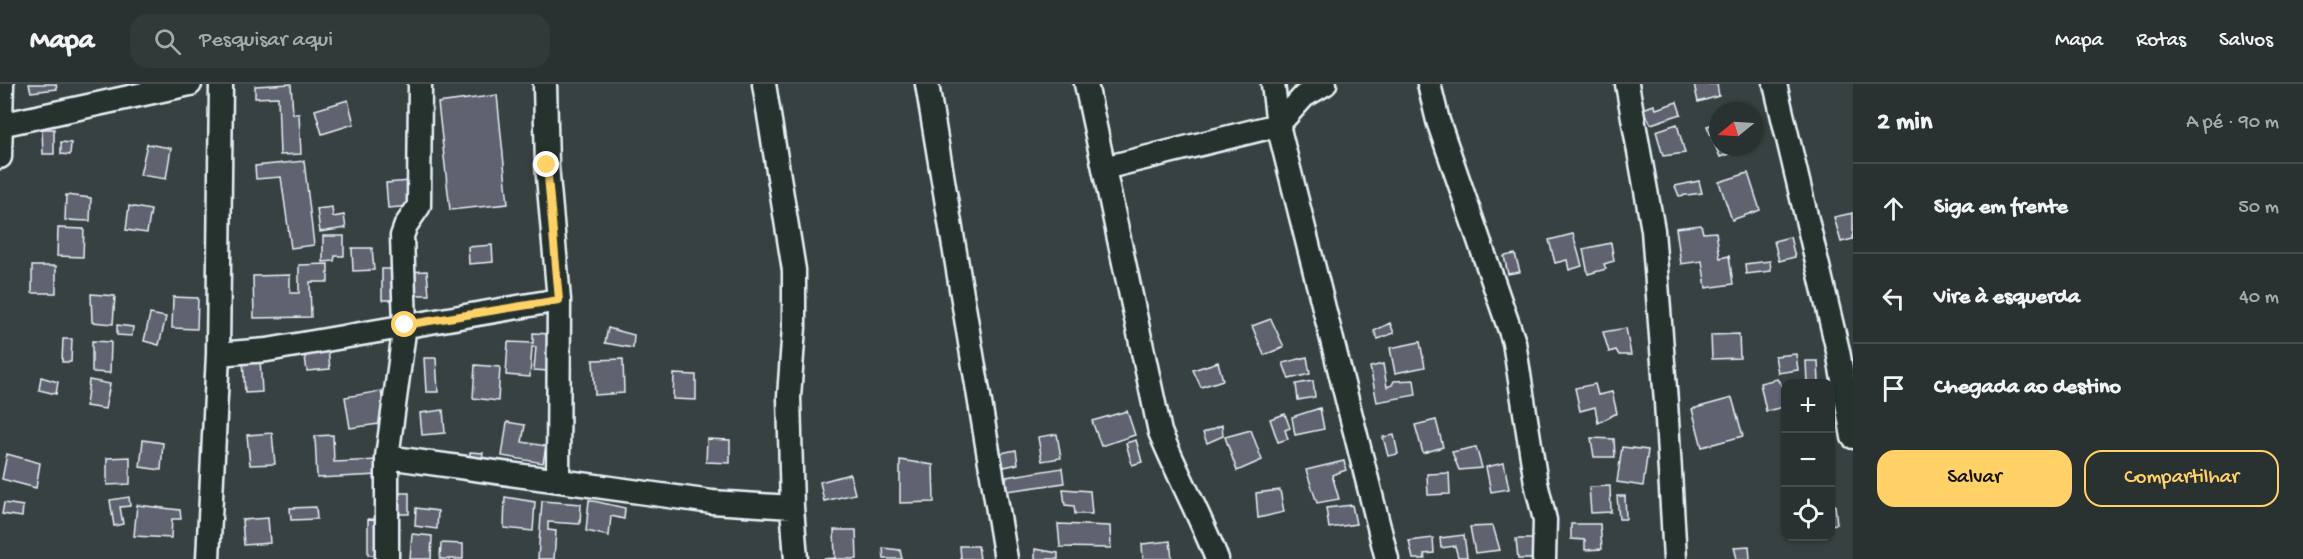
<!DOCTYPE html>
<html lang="pt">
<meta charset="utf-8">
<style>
body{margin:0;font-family:"Gochi Hand",sans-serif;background:#323939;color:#f1f3f6}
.controls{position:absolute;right:18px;bottom:18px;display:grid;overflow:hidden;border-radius:12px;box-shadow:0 2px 4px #0004}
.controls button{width:54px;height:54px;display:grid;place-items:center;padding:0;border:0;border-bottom:2px solid #464c4d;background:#2a3131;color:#f1f3f6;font:30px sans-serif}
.compass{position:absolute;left:1709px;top:18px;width:54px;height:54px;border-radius:50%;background:#2a3131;box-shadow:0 2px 4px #0004;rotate:252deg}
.stop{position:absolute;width:18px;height:18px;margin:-14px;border:4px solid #ffd166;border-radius:50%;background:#fff}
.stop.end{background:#ffd166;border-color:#fff;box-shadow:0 2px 6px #0008}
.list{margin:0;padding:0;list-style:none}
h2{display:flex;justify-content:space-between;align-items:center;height:78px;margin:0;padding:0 24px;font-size:26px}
h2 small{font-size:20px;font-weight:400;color:#a5a9ab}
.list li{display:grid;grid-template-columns:39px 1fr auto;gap:18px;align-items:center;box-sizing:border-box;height:90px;padding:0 24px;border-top:2px solid #464c4d}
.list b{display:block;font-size:22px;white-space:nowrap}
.list em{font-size:20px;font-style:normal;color:#a5a9ab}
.actions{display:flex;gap:12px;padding:18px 24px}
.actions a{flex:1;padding:14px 0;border:2px solid #ffd166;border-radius:18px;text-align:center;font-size:21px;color:#ffd166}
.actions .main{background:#ffd166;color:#111}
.icon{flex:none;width:33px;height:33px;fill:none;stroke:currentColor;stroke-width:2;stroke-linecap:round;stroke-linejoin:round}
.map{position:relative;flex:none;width:1853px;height:475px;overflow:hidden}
header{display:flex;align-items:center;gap:36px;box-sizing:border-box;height:84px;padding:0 30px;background:#2a3131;border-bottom:2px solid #464c4d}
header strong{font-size:28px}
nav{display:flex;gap:33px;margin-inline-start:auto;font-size:21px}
.search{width:420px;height:54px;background:#323939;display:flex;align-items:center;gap:15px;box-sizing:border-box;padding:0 21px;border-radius:18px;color:#a5a9ab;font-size:22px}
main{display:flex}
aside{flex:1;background:#2a3131}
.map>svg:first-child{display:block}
.building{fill:#61626f;stroke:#e8f1f8;stroke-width:1.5}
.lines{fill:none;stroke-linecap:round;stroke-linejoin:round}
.minor-casing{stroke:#e8f1f8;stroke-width:27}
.minor{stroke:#26332d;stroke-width:22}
.route{stroke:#ffd166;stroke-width:8}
</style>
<header>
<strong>Mapa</strong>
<div class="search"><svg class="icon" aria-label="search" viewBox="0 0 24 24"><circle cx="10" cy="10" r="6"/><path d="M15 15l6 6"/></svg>Pesquisar aqui</div>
<nav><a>Mapa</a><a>Rotas</a><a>Salvos</a></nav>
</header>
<main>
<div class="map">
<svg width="1853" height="475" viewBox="0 0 1853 475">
<rect width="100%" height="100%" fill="#384141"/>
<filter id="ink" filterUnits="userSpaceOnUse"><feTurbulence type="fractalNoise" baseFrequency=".0167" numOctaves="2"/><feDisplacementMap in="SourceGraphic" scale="12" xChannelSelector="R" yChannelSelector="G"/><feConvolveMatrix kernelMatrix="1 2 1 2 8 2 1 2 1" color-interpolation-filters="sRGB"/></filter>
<g filter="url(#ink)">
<path class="building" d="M29 0H56L57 5 31 8Z
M291 0 293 30H299L301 70 280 71 278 13 255 14V2Z
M1694 0H1717L1719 12 1698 18Z
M497 11 508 120 450 126 438 19Z
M348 16 354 40 322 50 315 26Z
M1677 18 1681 30 1651 40 1643 25 1654 21 1656 25Z
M1718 39V63H1748L1720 73 1707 42Z
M1677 40 1685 69 1663 72 1656 47Z
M42 45H54V70H43Z
M61 58 71 59 70 71 61 70Z
M147 60 171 64 166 95 140 91Z
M304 77 314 161 291 164 281 93 256 95 255 82Z
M1748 89 1760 126 1732 136 1719 98Z
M410 97 412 122 388 124 386 99Z
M1699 97 1702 109 1679 112 1675 102Z
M66 111 91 114 90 137 65 136Z
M129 122 151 126 147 149 126 146Z
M332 123 333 133 344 131 346 144 320 148 317 125Z
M1853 129V155L1841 158 1834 133Z
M1701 141 1703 149 1716 148 1720 174 1729 172 1733 200 1706 204 1702 177 1681 180 1676 144Z
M58 144 84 145 83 173 57 172Z
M1573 150 1582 182 1569 186 1567 176 1555 179 1549 156Z
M323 152H344V172H335L334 177 323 178Z
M1790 153 1795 173 1779 177 1774 157Z
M1611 159 1614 177 1604 180 1606 185 1588 190 1583 165Z
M492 161 493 178 469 180 468 163Z
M352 164H372L374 186 353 187Z
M1515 170 1520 188 1508 190 1504 172Z
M1770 177 1771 187 1746 190 1745 180Z
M328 180V198H310L311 233 254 234 253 192 290 191V209H299V181Z
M32 182H56V209H32Z
M382 185H399V216H382Z
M427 187 429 211H407L406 188Z
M91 210 115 212 113 240 92 238Z
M173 213 198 214 197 245 172 244Z
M150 230 166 233 159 261 144 257Z
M1271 235 1284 263 1264 271 1252 242Z
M1390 239 1394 249 1378 255 1374 247Z
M117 241 133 243 132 252 117 251Z
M608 244 634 251 633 264 605 259Z
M1626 244 1631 271H1619L1616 266 1609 268 1603 248Z
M533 249 550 250 548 287 534 286 536 263H532L530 293 506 291 508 258 533 259Z
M1739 250 1740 274 1712 275 1711 251Z
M63 255H72L71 278H62Z
M92 257 111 258 110 289 92 288Z
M1420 258 1425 283 1395 289 1390 264Z
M328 264 330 285 307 287 304 266Z
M1796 270 1798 286 1778 289 1775 272Z
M1307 273 1310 290 1289 295 1283 279Z
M424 274H436L438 308H426Z
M260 275 262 308 245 309 243 276Z
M623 275 624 309 595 311 593 276Z
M1806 277H1818L1819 299H1807Z
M1218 278 1223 296 1201 303 1193 286Z
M1383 280 1387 303 1392 301 1394 297 1414 296 1416 311 1377 318 1370 283Z
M475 281 500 283 498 317 473 314Z
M674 290 696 291V316L673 315Z
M41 293 58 298 56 310 39 306Z
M1777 295 1782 302 1786 301 1784 323 1766 327 1760 299Z
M89 296 110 300 105 325 86 322Z
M1313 297 1315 313 1298 316 1296 300Z
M1595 300 1598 311 1612 308 1617 329 1598 339 1595 323 1580 327 1575 304Z
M381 307 386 339 350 344 345 313Z
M1732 314 1743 352 1702 363 1692 325Z
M1320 324 1324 345 1295 351 1292 333Z
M443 326 445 349 422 351 420 329Z
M1127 327 1135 351 1101 362 1092 337Z
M1285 330 1290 344 1285 346 1288 355 1278 358 1270 335Z
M1436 336 1443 363 1423 369 1415 341Z
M507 338 525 341 522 358 546 362 543 379 502 372Z
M1222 341 1223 352 1207 359 1203 349Z
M1251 346 1262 376 1237 387 1225 353Z
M272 349 275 380 250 381 247 351Z
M1057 350 1061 374 1042 377 1038 353Z
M333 351 334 378 378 376 379 391 317 394 315 352Z
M1394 351 1398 370 1388 372 1383 353Z
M1591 354 1614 355 1615 373H1594Z
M707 355 730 356V379L706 378Z
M143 356 163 359 161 386 140 383Z
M1136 356 1142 378 1132 381 1126 359Z
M1476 363 1482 384 1459 386 1452 368Z
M1622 363 1648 366 1643 402 1617 398Z
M1016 366 1018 380 1004 383 1001 369Z
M470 368 483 369 481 383 469 382Z
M7 370 40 379 36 404 2 395Z
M130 373V400L107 401V374Z
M900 376 933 381 934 418 900 419Z
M1344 377 1346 386 1332 391 1339 415 1317 419 1306 386Z
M1504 379 1509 405 1491 408 1486 383Z
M1062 384 1064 399 1007 407 1006 393Z
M1449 389 1450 410 1428 411 1427 390Z
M850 390 855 410 824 417 820 398Z
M1610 402 1611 428 1591 429 1589 403Z
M1063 405 1090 407 1092 430H1075L1074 422 1065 421Z
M1280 406 1284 428 1258 434 1256 409Z
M389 409H409V430H389Z
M1617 412H1625L1626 435H1619Z
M129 413 130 422 120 423 123 440 114 442 110 416Z
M505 413 535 418 533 447 504 444Z
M589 416 625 424 624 435 611 432 609 452 586 447Z
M542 417 581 420 580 440 548 438V446L556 447 554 475H538Z
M4 419 23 422 22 433 2 430Z
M137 421 180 426 181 435H172L171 454 134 452Z
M1352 421 1356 440 1329 444 1326 424Z
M1830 421H1835L1837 440 1830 441Z
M316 423 317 435 291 436 290 424Z
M416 424 438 427 437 445 415 442Z
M268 434 270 459 244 461 242 436Z
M368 435 382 436 381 471H368Z
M1058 440 1110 442 1111 464 1060 463Z
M1571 440H1600L1602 465 1585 466V456L1571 455Z
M1493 442 1500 466 1475 469 1470 443Z
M834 446H856L857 475H823L835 474Z
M412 450 432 452 431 475H410Z
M1464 451 1467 473H1458L1455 462 1441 464 1440 454Z
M1433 454 1434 469 1424 470 1425 475H1413L1409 457Z
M1516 455H1535L1536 475H1518Z
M1170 457 1172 475H1143L1142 460Z
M441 459 463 460V475H440Z
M960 462H978L980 475H961Z
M1749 462 1750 475H1737L1734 463Z
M883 464 900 466 902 475H884Z
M1035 465 1058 469V475H1035Z"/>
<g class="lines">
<defs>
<path id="minor" d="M545 0 547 81 559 216 558 396
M764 0 794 186V243L789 313 792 423 796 475
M927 0 1006 475
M1086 0 1160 348C1178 391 1200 432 1217 475
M1273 0 1278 41 1387 475
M1429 0 1438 37 1514 258 1536 399 1545 436 1544 475
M1627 0 1653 146 1666 318 1675 475
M1775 0 1838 267 1853 353
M0 41 190 0
M0 73 2 0
M1104 84 1278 41 1304 12 1325 0
M218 270 267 266 559 216
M387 373 712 418 792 423
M208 475 218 270 221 0
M387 475V373L405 241 402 152 406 141 419 122 420 0"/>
</defs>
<use href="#minor" class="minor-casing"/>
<use href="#minor" class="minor"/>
</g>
</g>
<g class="lines" filter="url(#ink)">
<path class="route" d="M405 241 559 216 547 81"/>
</g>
</svg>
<div class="controls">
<button>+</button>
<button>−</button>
<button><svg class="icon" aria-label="locate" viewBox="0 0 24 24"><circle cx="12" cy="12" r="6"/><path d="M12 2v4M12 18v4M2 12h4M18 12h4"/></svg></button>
</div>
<svg class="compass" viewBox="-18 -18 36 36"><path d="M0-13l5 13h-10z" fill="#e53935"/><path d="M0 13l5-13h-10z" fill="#a5a9ab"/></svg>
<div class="stop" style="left:405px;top:241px"></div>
<div class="stop end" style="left:547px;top:81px"></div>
</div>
<aside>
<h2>2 min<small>A pé · 90 m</small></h2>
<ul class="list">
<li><svg class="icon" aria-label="ahead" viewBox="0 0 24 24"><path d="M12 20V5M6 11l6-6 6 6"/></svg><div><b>Siga em frente</b></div><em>50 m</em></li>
<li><svg class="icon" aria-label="left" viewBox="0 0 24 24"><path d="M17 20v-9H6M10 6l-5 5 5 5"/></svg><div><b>Vire à esquerda</b></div><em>40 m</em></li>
<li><svg class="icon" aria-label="arrive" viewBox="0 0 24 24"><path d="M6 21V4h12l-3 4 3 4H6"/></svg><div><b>Chegada ao destino</b></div></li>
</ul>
<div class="actions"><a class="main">Salvar</a><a>Compartilhar</a></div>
</aside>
</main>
